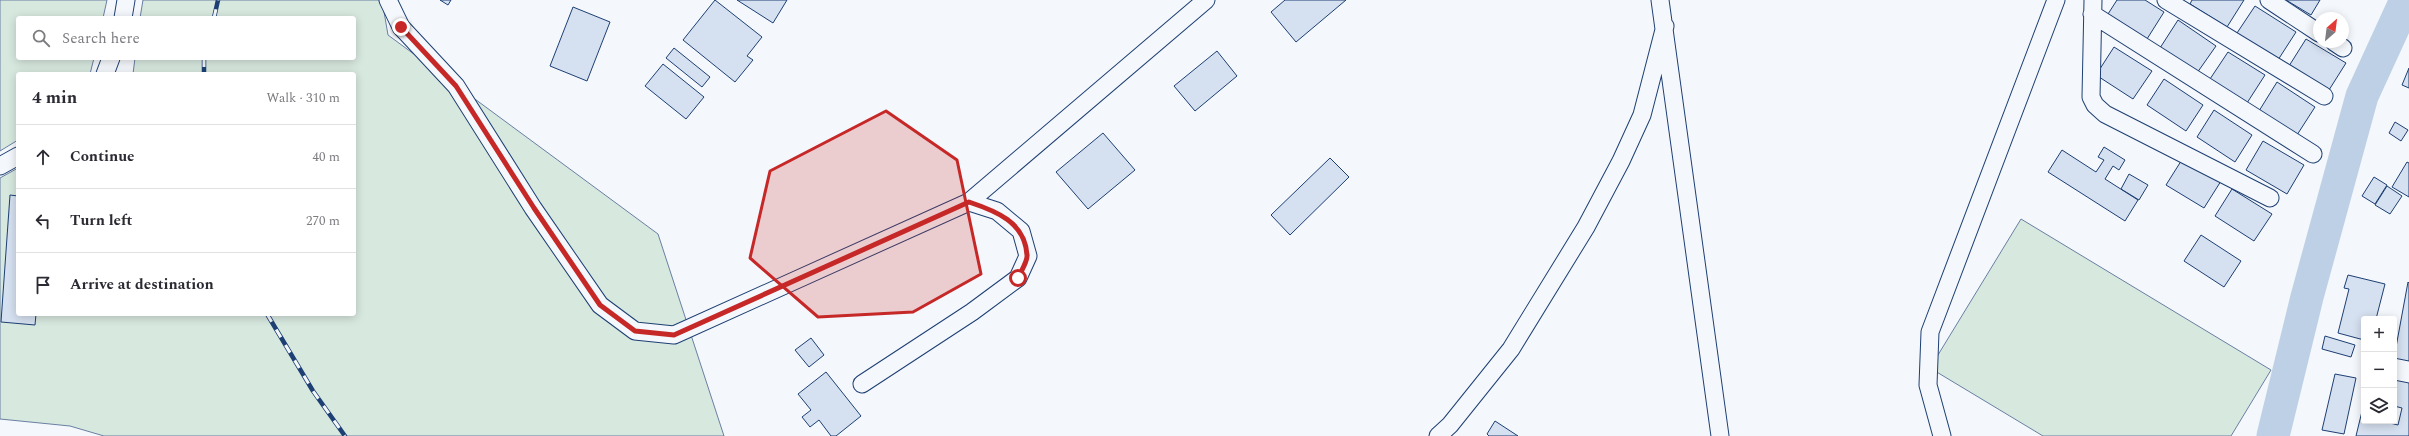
<!DOCTYPE html>
<meta charset="utf-8">
<style>
body{margin:0;font-family:Spectral,serif;background:#f2f2f3;color:#2b2b33}
.controls{position:absolute;right:12px;bottom:12px;display:grid;overflow:hidden;border-radius:4px;box-shadow:0 2px 10px #0003}
.controls button{width:36px;height:36px;display:grid;place-items:center;padding:0;border:0;border-bottom:1px solid #e1e1e2;background:#fff;color:#2b2b33;font:20px sans-serif}
.compass{position:absolute;left:2313px;top:12px;width:36px;height:36px;border-radius:50%;background:#fff;box-shadow:0 2px 10px #0003;rotate:28deg}
.stop{position:absolute;width:12px;height:12px;margin:-9px;border:3px solid #c62828;border-radius:50%;background:#fff}
.stop.end{background:#c62828;border-color:#fff;box-shadow:0 1px 4px #0008}
.list{margin:0;padding:0;list-style:none}
h2{display:flex;justify-content:space-between;align-items:center;height:52px;margin:0;padding:0 16px;font-size:17px}
h2 small{font-size:13px;font-weight:400;color:#7c7c81}
.list li{display:grid;grid-template-columns:26px 1fr auto;gap:12px;align-items:center;box-sizing:border-box;height:64px;padding:0 16px;border-top:1px solid #e1e1e2}
.list b{display:block;font-size:15px;white-space:nowrap}
.list em{font-size:13px;font-style:normal;color:#7c7c81}
.icon{flex:none;width:22px;height:22px;fill:none;stroke:currentColor;stroke-width:2;stroke-linecap:round;stroke-linejoin:round}
.map{position:relative;flex:none;width:2409px;height:436px;overflow:hidden}
.search{position:absolute;background:#fff;box-shadow:0 2px 10px #0003;left:16px;top:16px;width:340px;height:44px;display:flex;align-items:center;gap:10px;box-sizing:border-box;padding:0 14px;border-radius:4px;color:#7c7c81;font-size:15px}
.panel{position:absolute;background:#fff;box-shadow:0 2px 10px #0003;left:16px;top:72px;width:340px;height:244px;border-radius:4px}
.map>svg:first-child{display:block}
.green{fill:#d7e8df;stroke:#687fa3}
.lines{fill:none;stroke-linecap:round;stroke-linejoin:round}
.river{stroke:#bed0e5;stroke-width:33}
.building{fill:#d5e0f0;stroke:#1d3f73}
.minor-casing{stroke:#1d3f73;stroke-width:19}
.minor{stroke:#f4f7fb;stroke-width:17}
.rail-casing{stroke:#1d3f73;stroke-width:4.5}
.rail{stroke:#f4f7fb;stroke-width:3;stroke-dasharray:9;stroke-linecap:butt}
.route{stroke:#c62828;stroke-width:5}
.marked{fill:#c62828;fill-opacity:0.2;stroke:#c62828;stroke-width:3;stroke-linejoin:round}
</style>
<div class="map">
<svg width="2409" height="436" viewBox="0 0 2409 436">
<rect width="100%" height="100%" fill="#f4f7fb"/>
<path class="green" d="M0 0H107L103 18H18V58H94L90 74H18V140L0 151Z
M143 0H382L388 35 658 234 724 436H104L70 426 0 419V178L18 168V314H354V74H133L135 58H354V18H140Z
M2021 219 2271 370 2231 436H2043L1930 368Z"/>
<g class="lines">
<path class="river" d="M2273 436 2307 297 2362 96 2406 0"/>
</g>
<path class="building" d="M440 0H451L448 5Z
M715 0 762 37 747 56 753 60 735 82 683 40Z
M737 0H787L773 23Z
M1285 0H1346L1296 42 1271 12Z
M2117 0H2145L2164 12 2147 39 2108 14Z
M2192 0H2244L2227 27 2190 4Z
M2286 0H2320L2311 15Z
M2255 6 2296 32 2278 60 2237 33Z
M573 7 610 22 587 81 550 66Z
M2178 20 2216 46 2197 73 2160 48Z
M2306 39 2346 63 2329 90 2289 66Z
M2114 47 2152 71 2133 99 2096 75Z
M674 48 710 77 702 87 666 58Z
M1217 51 1237 76 1195 111 1174 86Z
M2228 52 2265 75 2247 103 2210 79Z
M663 64 704 97 686 119 645 86Z
M2409 68V88L2402 85Z
M2164 79 2203 105 2186 131 2147 105Z
M2277 82 2315 107 2297 135 2259 111Z
M2214 110 2252 135 2235 162 2197 137Z
M2395 122 2408 130 2401 141 2389 133Z
M1103 133 1135 170 1088 209 1056 172Z
M2263 141 2304 165 2287 194 2246 170Z
M2104 147 2125 160 2119 170 2113 166 2105 179 2138 200 2125 221 2048 172 2062 150 2096 172 2104 160 2098 157Z
M1330 158 1349 177 1290 235 1271 215Z
M2183 158 2221 181 2204 208 2166 185Z
M2407 162 2409 163V197L2392 187Z
M2129 174 2148 185 2139 200 2121 189Z
M2374 177 2387 185 2375 204 2362 196Z
M2387 186 2402 196 2390 214 2375 205Z
M2232 189 2272 214 2254 241 2215 216Z
M10 195 18 196V314H36L35 325 1 322Z
M2201 235 2241 261 2224 287 2184 261Z
M2348 275 2385 284 2376 319H2364V340L2338 333 2349 289 2344 288Z
M2408 282 2409 283V361L2394 358Z
M2325 336 2355 345 2351 357 2322 349Z
M811 338 824 355 809 367 795 350Z
M826 372 861 416 836 436H831L819 420 810 427 802 417 811 410 798 394Z
M2335 374 2356 378 2344 434 2322 430Z
M2394 380 2409 383V436H2356L2364 403V421H2382L2398 425 2402 408 2394 406Z
M1495 421 1518 436H1489L1487 434Z"/>
<g class="lines">
<defs>
<path id="minor" d="M388 0 401 27 456 86 533 208 600 305 635 331 674 335 969 202 1206 0
M1660 0 1720 436
M2093 0 2091 97 2095 105 2105 114 2270 198
M2166 0 2324 96
M2269 0 2319 33
M2092 14 2313 154
M123 18 126 0
M2334 42 2343 48
M105 74 111 58
M0 166 18 156
M862 384 972 312 1018 278 1028 256 1021 231 997 211 969 202
M1438 436 1450 425 1511 349 1586 227 1621 161 1642 115 1665 26
M1942 436 1928 385 1930 332 2056 0"/>
</defs>
<use href="#minor" class="minor-casing"/>
<use href="#minor" class="minor"/>
<defs>
<path id="rail" d="M214 18 218 0
M204 58V74
M267 314 313 391 345 436"/>
</defs>
<use href="#rail" class="rail-casing"/>
<use href="#rail" class="rail"/>
</g>
<g class="lines">
<path class="route" d="M401 27 456 86 534 208 600 305 635 331 674 335 969 202C996 211 1025 222 1027 255 1028 261 1021 271 1018 278"/>
</g>
<path class="marked" d="M886 111 957 160 981 274 913 312 818 317 750 258 770 171Z"/>
</svg>
<div class="controls">
<button>+</button>
<button>−</button>
<button><svg class="icon" aria-label="layers" viewBox="0 0 24 24"><path d="M12 4l9 5-9 5-9-5zM3 14l9 5 9-5"/></svg></button>
</div>
<svg class="compass" viewBox="-18 -18 36 36"><path d="M0-13l5 13h-10z" fill="#e53935"/><path d="M0 13l5-13h-10z" fill="#7c7c81"/></svg>
<div class="stop" style="left:1018px;top:278px"></div>
<div class="stop end" style="left:401px;top:27px"></div>
<div class="search"><svg class="icon" aria-label="search" viewBox="0 0 24 24"><circle cx="10" cy="10" r="6"/><path d="M15 15l6 6"/></svg>Search here</div>
<section class="panel">
<h2>4 min<small>Walk · 310 m</small></h2>
<ul class="list">
<li><svg class="icon" aria-label="ahead" viewBox="0 0 24 24"><path d="M12 20V5M6 11l6-6 6 6"/></svg><div><b>Continue</b></div><em>40 m</em></li>
<li><svg class="icon" aria-label="left" viewBox="0 0 24 24"><path d="M17 20v-9H6M10 6l-5 5 5 5"/></svg><div><b>Turn left</b></div><em>270 m</em></li>
<li><svg class="icon" aria-label="arrive" viewBox="0 0 24 24"><path d="M6 21V4h12l-3 4 3 4H6"/></svg><div><b>Arrive at destination</b></div></li>
</ul>
</section>
</div>
